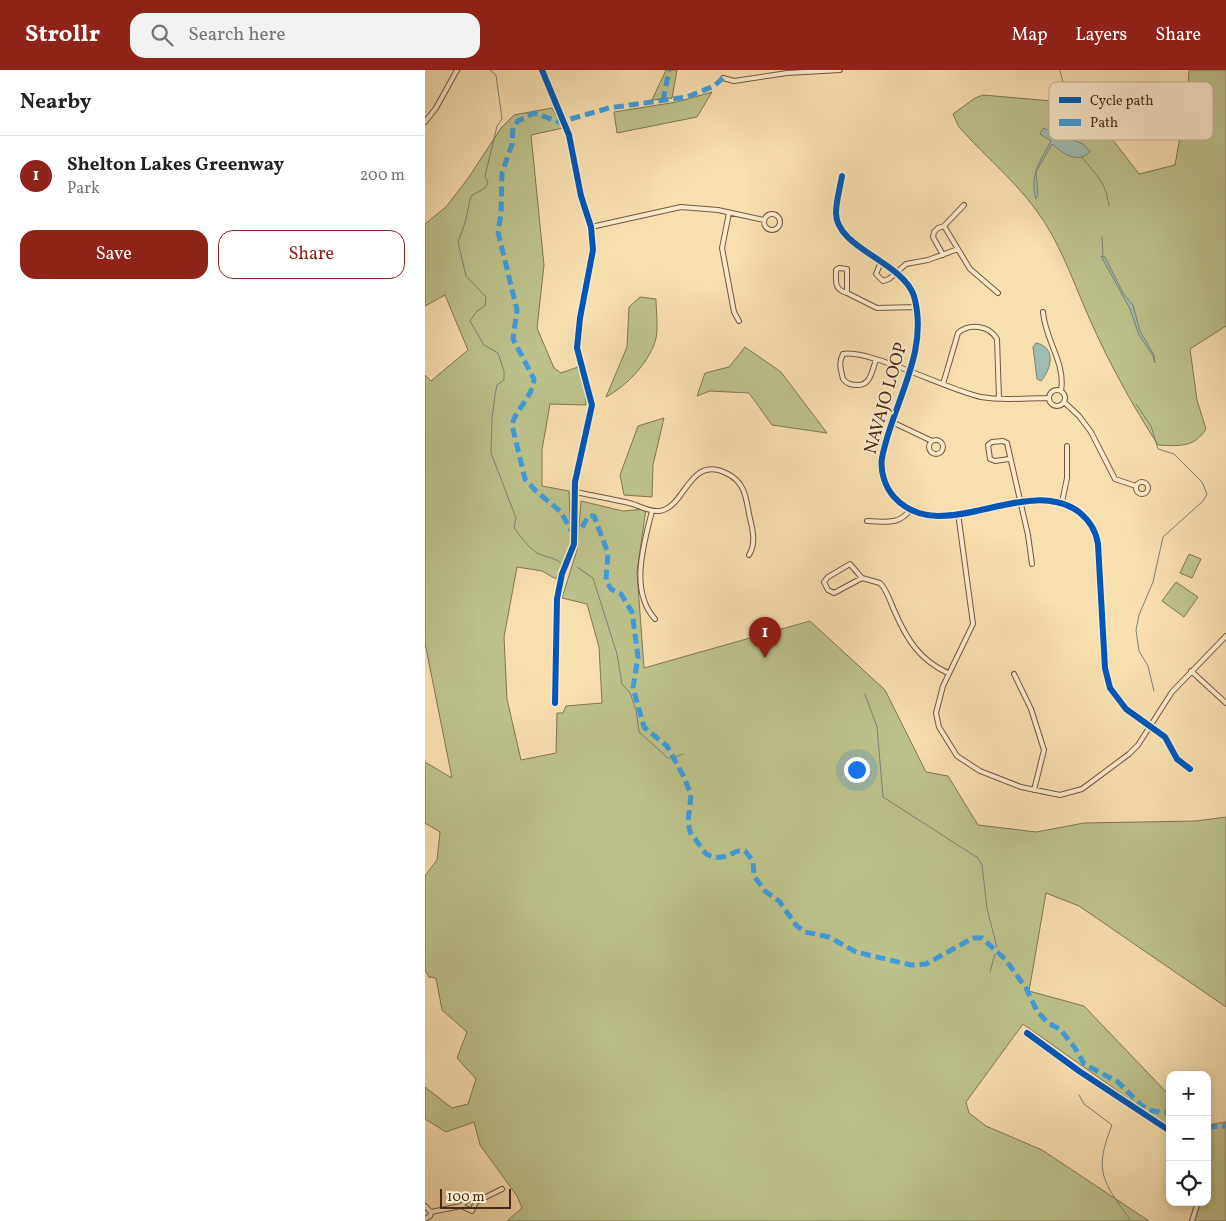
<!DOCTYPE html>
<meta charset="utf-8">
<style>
body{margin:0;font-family:Vollkorn,serif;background:#f2f2f2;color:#202124}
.controls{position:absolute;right:15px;bottom:15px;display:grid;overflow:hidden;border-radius:10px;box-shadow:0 2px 8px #0003}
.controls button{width:45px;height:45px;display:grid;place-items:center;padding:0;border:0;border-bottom:1px solid #e0e0e0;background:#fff;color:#202124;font:25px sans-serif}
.scale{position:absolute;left:15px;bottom:12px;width:71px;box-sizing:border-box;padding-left:5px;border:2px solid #462b17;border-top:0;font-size:14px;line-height:18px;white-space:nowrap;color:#462b17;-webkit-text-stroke:4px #faeaca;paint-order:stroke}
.you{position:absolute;left:431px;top:699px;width:18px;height:18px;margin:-12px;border:4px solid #fff;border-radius:50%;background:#1a73e8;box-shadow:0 0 0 8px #1a73e833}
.badge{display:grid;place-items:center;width:32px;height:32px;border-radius:50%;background:#8f2418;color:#fff;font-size:16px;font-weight:700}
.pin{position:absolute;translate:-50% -41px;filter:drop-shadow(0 1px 2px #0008)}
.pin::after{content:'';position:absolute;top:26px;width:18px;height:15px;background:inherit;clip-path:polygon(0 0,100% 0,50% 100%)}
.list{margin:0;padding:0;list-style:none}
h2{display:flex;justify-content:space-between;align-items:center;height:65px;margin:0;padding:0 20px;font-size:21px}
h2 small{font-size:16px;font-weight:400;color:#757577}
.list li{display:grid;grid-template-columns:32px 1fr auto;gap:15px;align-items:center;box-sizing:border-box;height:80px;padding:0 20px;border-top:1px solid #e0e0e0}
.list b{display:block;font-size:19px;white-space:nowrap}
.list p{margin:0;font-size:16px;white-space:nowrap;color:#757577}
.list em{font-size:16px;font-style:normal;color:#757577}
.actions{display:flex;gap:10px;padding:15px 20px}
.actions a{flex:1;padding:11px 0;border:1px solid #8f2418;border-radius:15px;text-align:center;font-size:18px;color:#8f2418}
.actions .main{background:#8f2418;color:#fff}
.icon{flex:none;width:28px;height:28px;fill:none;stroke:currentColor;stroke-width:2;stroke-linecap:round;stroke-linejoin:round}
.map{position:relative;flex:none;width:801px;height:1151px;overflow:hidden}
header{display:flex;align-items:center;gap:30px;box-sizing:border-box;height:70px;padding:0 25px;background:#8f2418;color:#fff}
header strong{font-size:24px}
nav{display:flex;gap:28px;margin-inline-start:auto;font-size:18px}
.search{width:350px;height:45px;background:#f2f2f2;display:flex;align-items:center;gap:12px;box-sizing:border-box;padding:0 18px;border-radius:15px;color:#757577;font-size:19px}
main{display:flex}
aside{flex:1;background:#fff}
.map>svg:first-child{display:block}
.green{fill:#bdc28b;stroke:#827651}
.water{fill:#9fbcb1;stroke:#7b8273}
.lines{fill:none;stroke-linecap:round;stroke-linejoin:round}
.stream{stroke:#7b8273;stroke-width:1}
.street-casing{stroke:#72583d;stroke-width:6}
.street{stroke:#faeaca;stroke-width:4}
.quiet{stroke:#409cdf;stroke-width:5;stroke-dasharray:10 5;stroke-linecap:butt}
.cycleway-casing{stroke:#faeaca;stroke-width:9}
.cycleway{stroke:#0057b8;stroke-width:6}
.labels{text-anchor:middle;stroke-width:4;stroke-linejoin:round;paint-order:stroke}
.street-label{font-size:18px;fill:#462b17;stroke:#faeaca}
.key{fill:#faeaca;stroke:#c4b194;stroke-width:1}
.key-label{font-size:14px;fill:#462b17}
</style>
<header>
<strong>Strollr</strong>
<div class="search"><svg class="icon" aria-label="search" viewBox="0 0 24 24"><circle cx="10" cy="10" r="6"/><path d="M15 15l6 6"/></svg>Search here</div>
<nav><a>Map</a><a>Layers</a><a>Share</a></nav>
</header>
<main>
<aside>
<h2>Nearby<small></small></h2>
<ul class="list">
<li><span class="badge">1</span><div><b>Shelton Lakes Greenway</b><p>Park</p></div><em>200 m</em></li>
</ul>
<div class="actions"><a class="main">Save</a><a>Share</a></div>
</aside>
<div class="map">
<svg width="801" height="1151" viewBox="0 0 801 1151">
<rect width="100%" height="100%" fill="#f8dfae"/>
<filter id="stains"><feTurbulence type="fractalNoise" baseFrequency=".004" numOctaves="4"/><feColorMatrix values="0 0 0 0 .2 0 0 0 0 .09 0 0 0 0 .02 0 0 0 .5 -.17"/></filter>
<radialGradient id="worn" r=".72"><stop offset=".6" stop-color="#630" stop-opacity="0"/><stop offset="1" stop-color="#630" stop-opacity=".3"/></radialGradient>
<path class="green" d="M241 0H252L247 28 227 30Z
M764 0H801V256L765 279 772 330 781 359C769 378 754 376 733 375 708 336 685 295 666 252 651 219 639 183 620 153 597 116 562 89 534 57L528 44 550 28 558 25 638 32 653 35 675 53 714 104 750 95 762 28Z
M287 22 272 47 192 63 189 42 252 32Z
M127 38 138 58 106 65 119 195 112 258 129 298 136 303 153 297 160 316 161 335 125 334 117 380V416L144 421 146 473 131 509 117 501 92 497 79 567 82 629 96 690 131 683 132 643H138L141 636 177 633 174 577 162 534 137 528 152 480 156 431 198 441 221 439 212 502 219 598 385 551 460 620 501 702 523 706 553 755 611 762 659 753 771 751 801 747V937L654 836 621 823 604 921 659 936 745 1026V1058L598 954 541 1032 544 1043 561 1056 617 1080 724 1151H82L97 1138 92 1126 55 1075 49 1052 21 1062 0 1049V1017L27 1038 43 1034 51 1009 32 988 42 962 17 940 11 908 4 907 0 900V806L12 790 15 762 0 753V692L27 708 0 573V305L6 311 43 280 20 225 0 236V154L21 137 44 107 76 58 89 45Z
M215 227 231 229C231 241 234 260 230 272 222 295 201 316 181 327L202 277 204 237Z
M320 277 356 302 402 363 347 355 324 323 285 321 272 326 280 303 304 297Z
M239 348 228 395 227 427 199 425 195 405 213 356Z
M764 484 776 489 767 508 755 503Z
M751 512 773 527 759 547 737 531Z
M801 1052V1151H769V1144L776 1132H782V1055Z"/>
<path class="water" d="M618 58 658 74 665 81C654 96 636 82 627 74L611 102 613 125 611 129C604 106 615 91 626 71L615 64Z
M676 186 680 187 698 223 708 235 715 261 729 285 730 293 728 286 714 265 705 239Z
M611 273C632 277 626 300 616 311L612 309 608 277Z"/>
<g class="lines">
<path class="stream" d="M65 0 71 5 77 49 72 56 60 106 63 113 60 118 46 126 40 153 33 172 41 206 61 227 60 236 52 241 45 251 59 275 73 283 79 301V310L72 315 70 325 67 348 66 383 91 448 89 457C91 462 107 481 112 483 120 487 127 487 135 492
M635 0 642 30
M657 87C671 106 680 109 684 136
M677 167 678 185
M711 334 726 356 733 379 749 384 777 412 782 424 778 431 738 467 728 512 714 545 711 560 714 581 723 596 729 621
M152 497 168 508 192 584 197 614 205 623 211 640 214 662 243 688H245
M440 624 452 657 458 727 553 788 557 795 562 839 572 877
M250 687 258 684
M565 902 570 884
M654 1025 659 1034 687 1055C668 1103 678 1111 706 1151"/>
<defs>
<path id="street" d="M117 0 144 65 156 126 166 157 168 180 155 248 152 278 167 335 150 412 149 474 137 504 132 529 130 633
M298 8 309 11 362 3 415 0
M0 52 11 38 32 0
M417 106C415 118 411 131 411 143 411 178 478 192 489 226 505 283 467 334 457 388 455 401 460 417 469 427 516 479 600 403 654 442 664 450 671 461 673 474L680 598 685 618 701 639 740 667 752 689 765 699
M304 143 297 178 309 242 314 251
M339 152a8 8 0 1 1 16 0a8 8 0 1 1-16 0Z
M519 156 545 199 573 223
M166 157 256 137 293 140 339 150
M518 185 508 167 509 162 513 158 519 156 539 135
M456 192 451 204 458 211 464 209 481 194 503 190 533 179
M414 198 422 199V223C409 219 411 213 411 200Z
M422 223 452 238 491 237
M618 242C620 270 641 293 636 321
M451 290C447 300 446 315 433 315 426 315 422 314 418 309 416 300 413 293 418 284 442 278 525 321 556 327 577 331 602 328 624 328
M518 314 533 263C544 253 564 255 572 269L574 328
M624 328a8 8 0 1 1 16 0a8 8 0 1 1-16 0Z
M639 332 654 346 666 362 690 409 711 416
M467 352 507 371
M504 377a7 7 0 1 1 14 0a7 7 0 1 1-14 0Z
M584 389 570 391 565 389 563 375 567 372 578 371 582 373 603 465 607 494
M711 418a6 6 0 1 1 12 0a6 6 0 1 1-12 0Z
M151 422C169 426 187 429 204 433 214 435 223 442 234 441 261 438 263 385 301 403 319 411 321 426 324 444 327 458 332 472 324 485
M637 432 642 408V376
M227 441C219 473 204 521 230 549
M533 443 548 554 518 616 511 643 514 657 532 686 555 701 596 717 635 725 657 719 704 684 713 675 747 622 801 566
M442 451C460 451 473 456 485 440
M437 508 425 494 403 507 399 512 403 520 409 523 437 508 455 513C462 520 465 531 469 540 481 568 494 590 523 603
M766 601 801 633
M589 604 606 639 619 680 609 720
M602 963 654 1001 745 1061
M51 1132 77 1119
M0 1136 6 1142 5 1146 0 1149
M6 1142 36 1136 44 1128 51 1132 47 1141 36 1136
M767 1151 773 1132"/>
</defs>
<use href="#street" class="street-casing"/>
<use href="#street" class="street"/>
<path class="quiet" d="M298 8 289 16 262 27 184 38 135 52 109 43 93 51 88 58 87 74 77 103 76 144 73 162 92 240 88 269 109 309C107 329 91 338 87 355L100 409 110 420 136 442 146 460H156L163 446H169L183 483 181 510 186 519 196 524 207 542 213 587 208 618 219 657 242 676 259 707 266 725 263 752 265 762 281 784C302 794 307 778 320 781L328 791 329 806 340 821 354 831 371 855 380 862 404 867 431 882 486 895 501 894 548 868H557L580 889 601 918 612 941 623 953 635 959 650 978 659 994 693 1012 717 1036 728 1041 745 1043
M238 31 244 0
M782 1057 801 1056"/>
<defs>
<path id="cycleway" d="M117 0 144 65 156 126 166 157 168 180 155 248 152 278 167 335 150 412 149 474 137 504 132 529 130 633
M417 106C415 118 411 131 411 143 411 178 478 192 489 226 505 283 467 334 457 388 455 401 460 417 469 427 516 479 600 403 654 442 664 450 671 461 673 474L680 598 685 618 701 639 740 667 752 689 765 699
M602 963 654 1001 745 1061"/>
</defs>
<use href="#cycleway" class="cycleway-casing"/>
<use href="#cycleway" class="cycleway"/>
</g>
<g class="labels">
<g class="street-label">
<text transform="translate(460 328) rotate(-74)" y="6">NAVAJO LOOP</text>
</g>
</g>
<rect x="624" y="12" width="164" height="58" rx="8" class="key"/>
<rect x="634" y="27" width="22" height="6" fill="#0057b8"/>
<rect x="634" y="49" width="22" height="7" fill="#409cdf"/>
<g class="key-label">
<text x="665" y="35">Cycle path</text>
<text x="665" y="57">Path</text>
</g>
<rect width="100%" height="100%" filter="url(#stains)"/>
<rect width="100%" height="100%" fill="url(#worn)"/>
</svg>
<div class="controls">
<button>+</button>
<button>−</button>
<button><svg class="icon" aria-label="locate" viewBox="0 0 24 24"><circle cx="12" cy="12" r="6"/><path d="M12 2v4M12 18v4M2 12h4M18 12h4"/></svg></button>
</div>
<div class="scale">100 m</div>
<div class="you"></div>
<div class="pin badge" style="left:340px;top:588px">1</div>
</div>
</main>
